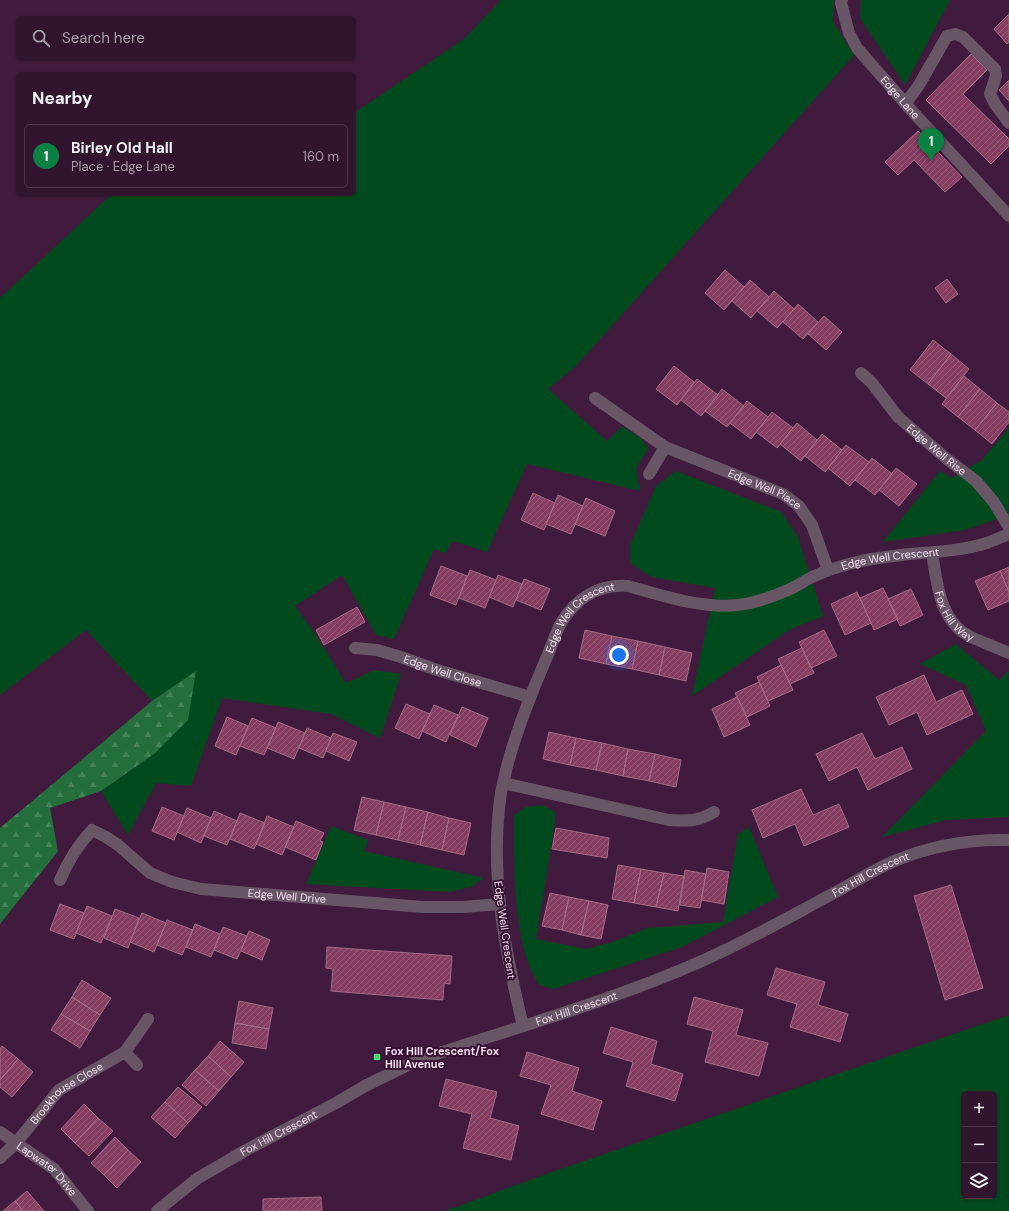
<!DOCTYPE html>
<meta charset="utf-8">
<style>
body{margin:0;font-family:"DM Sans",sans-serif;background:#391d36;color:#f1f3f6}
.controls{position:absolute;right:12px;bottom:12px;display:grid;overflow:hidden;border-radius:6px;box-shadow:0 1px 3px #0004}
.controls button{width:36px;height:36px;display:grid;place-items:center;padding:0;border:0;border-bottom:1px solid #4c334a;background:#31142e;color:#f1f3f6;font:20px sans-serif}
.you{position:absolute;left:619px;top:655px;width:14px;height:14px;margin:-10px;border:3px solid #fff;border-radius:50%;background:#1a73e8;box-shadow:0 0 0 6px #1a73e833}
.badge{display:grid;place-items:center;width:26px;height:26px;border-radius:50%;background:#0b8043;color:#fff;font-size:13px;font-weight:700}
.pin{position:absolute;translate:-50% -33px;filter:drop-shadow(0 1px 2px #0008)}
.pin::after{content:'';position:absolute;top:21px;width:14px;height:12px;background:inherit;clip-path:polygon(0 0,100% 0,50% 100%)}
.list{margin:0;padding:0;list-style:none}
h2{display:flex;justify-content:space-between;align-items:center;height:52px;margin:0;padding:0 16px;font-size:17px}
h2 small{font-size:13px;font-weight:400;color:#a89eaa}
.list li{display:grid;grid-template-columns:26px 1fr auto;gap:12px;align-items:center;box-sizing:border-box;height:64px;margin:0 8px 8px;padding:0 8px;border:1px solid #4c334a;border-radius:6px}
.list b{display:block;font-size:15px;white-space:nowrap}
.list p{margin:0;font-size:13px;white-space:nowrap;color:#a89eaa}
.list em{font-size:13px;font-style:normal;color:#a89eaa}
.icon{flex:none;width:22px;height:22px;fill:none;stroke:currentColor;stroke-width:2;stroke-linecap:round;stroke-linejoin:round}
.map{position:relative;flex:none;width:1009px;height:1211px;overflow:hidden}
.search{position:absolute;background:#31142e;box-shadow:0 1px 3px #0004;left:16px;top:16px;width:340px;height:44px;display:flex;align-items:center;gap:10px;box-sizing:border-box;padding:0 14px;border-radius:6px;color:#a89eaa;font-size:15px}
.panel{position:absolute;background:#31142e;box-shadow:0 1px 3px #0004;left:16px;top:72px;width:340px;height:124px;border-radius:6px}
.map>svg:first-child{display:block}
.green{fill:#004a1e;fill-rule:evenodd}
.forest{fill:url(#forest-firs)}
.building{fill:url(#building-hatch);stroke:#a26b84}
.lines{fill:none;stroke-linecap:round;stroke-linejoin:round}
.minor{stroke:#685666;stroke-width:12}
.poi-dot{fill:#4bd677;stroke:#361133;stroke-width:1.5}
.labels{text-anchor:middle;stroke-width:4;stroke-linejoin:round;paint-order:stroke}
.street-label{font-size:11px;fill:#f8e0f5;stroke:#361133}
.poi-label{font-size:11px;font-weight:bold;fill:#f8e0f5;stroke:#361133;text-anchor:start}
</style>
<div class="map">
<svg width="1009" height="1211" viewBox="0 0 1009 1211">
<defs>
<pattern id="forest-firs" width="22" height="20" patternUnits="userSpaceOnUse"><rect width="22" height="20" fill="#236e3b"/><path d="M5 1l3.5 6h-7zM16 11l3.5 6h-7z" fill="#448258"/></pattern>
<pattern id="building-hatch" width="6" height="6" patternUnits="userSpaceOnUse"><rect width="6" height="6" fill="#863d62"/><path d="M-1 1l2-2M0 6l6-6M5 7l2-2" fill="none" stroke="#985979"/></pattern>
</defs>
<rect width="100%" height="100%" fill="#411b3e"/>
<path class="green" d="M501 0H834L833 22 854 55 576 366 548 389 607 441 622 426 642 439 648 449 636 468 640 491 527 464 487 552 453 541 445 553 434 549 394 639 376 635 342 575 295 606 313 631 346 683 375 670 401 674 380 738 331 714 222 698 191 786 156 783 128 835 101 791 154 754 196 672 152 701 86 630 0 695V298L112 194H354V113L464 39Z
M861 0H950L905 85 860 18Z
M1009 428V515L965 530 883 542 940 471 952 478 982 460Z
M676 471 781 512 797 535 823 616 789 630 692 696 715 588 652 577 630 563V545L656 486Z
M956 644 999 680 1009 670V817L946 820 882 837 986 731 966 685 920 664Z
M543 805 555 812V823L536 939 586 949 612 942 648 928 723 922 738 834 749 827 778 897 682 947 553 989 539 985C512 943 514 865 514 815L526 807Z
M331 826 368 840 364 851 484 878 471 887 449 892 306 884Z
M1009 1015V1211H445L546 1174ZM964 1094H994V1196H964Z"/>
<path class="forest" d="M196 671 188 720 154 754 101 791 50 808 58 851 0 924V828L152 701Z"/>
<path class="building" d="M1009 14V42L1007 44 994 29Z
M971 54 987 70 963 94 1009 139V146L991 164 926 100Z
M1009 80V101L999 90Z
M918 131 962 177 945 192 914 160 898 175 885 162Z
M725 270 744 287 724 310 705 293Z
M947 279 958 294 946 303 935 288Z
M750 280 769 297 751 318 732 301Z
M774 291 794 309 777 328 757 311Z
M798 304 818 322 803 339 783 322Z
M824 316 842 332 826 350 808 334Z
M933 340 951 354 928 384 910 370Z
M951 354 969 369 946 398 928 384Z
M674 366 694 382 677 405 656 389Z
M964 376 980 389 958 417 942 404Z
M697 379 718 395 701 416 681 400Z
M722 389 744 406 727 427 705 411Z
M980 389 997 403 975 430 958 417Z
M747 401 768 417 751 439 730 423Z
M997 403 1009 412V422L992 444 975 430Z
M772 412 793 428 777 448 756 432Z
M797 423 817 440 801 461 780 444Z
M822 434 842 450 825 472 805 456Z
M846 445 869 462 850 486 828 468Z
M872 458 892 474 875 495 855 480Z
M896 468 917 484 899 506 879 490Z
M533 493 555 503 544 530 521 520Z
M558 495 583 506 571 534 546 524Z
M586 498 615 511 605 536 575 524Z
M441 566 467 576 456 605 430 595Z
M1009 567V592L1000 571Z
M470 570 496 580 485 608 459 598Z
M1000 571 1009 592V601L988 610 975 581Z
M498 575 522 584 513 607 489 597Z
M524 579 550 589 541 610 516 600Z
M883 588 898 619 874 630 860 598Z
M911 589 923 615 900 626 888 599Z
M857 592 871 623 845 635 831 604Z
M357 607 365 622 324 645 316 630Z
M585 630 612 636 606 664 579 658Z
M824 630 837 656 811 668 799 642Z
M612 636 638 641 632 669 606 664Z
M638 641 665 647 659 675 632 669Z
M665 647 692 653 686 681 659 675Z
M802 648 814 673 790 684 778 659Z
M781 665 793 690 768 701 757 677Z
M924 675 936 702 962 690 973 714 927 735 917 712 889 725 876 697Z
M759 682 770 706 747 717 735 693Z
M737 697 750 725 724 737 712 709Z
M406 704 430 714 419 739 395 728Z
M434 705 458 715 446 742 422 731Z
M462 707 488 718 476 747 450 735Z
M227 717 248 726 236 755 215 746Z
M252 718 276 728 264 755 240 746Z
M278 722 305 733 294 759 267 748Z
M307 728 331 738 323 758 299 748Z
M549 732 576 738 570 765 543 759Z
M333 733 357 742 349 761 326 751Z
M862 733 875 759 902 747 912 769 868 790 857 767 829 781 816 754Z
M576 738 602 743 596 770 570 765Z
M602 743 628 749 623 776 596 770Z
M628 749 655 754 649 781 623 776Z
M655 754 681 760 676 787 649 781Z
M801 789 813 815 839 804 849 827 804 846 795 824 763 838 752 810Z
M362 797 384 802 376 835 354 830Z
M384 802 406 807 398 840 376 835Z
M162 807 184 816 174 840 152 831Z
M406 807 428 812 420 845 398 840Z
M187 808 211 818 201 843 177 832Z
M214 811 237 821 227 845 204 836Z
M428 812 449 818 442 850 420 845Z
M240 813 265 823 254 849 230 839Z
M267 816 294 827 282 855 256 844Z
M449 818 471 823 464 855 442 850Z
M296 821 324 833 320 841 323 842 316 860 285 847Z
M556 828 609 838 607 858 552 849Z
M618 865 641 869 634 903 612 899Z
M707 868 729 872 724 904 701 900Z
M641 869 664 873 656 907 634 903Z
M685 870 706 874 700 908 680 905Z
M664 873 684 876 678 911 656 907Z
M951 885 983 988 945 1000 914 896Z
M550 893 569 897 562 930 542 926Z
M569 897 589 901 581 935 562 930Z
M589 901 608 905 601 939 581 935Z
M60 904 84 913 74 939 50 930Z
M87 906 112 916 101 943 76 933Z
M115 909 139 918 128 948 104 938Z
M142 913 166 923 154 952 130 942Z
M167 920 193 930 182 955 157 945Z
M195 924 220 934 211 957 186 947Z
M223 927 247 936 237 959 214 950Z
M249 931 270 940 262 960 241 951Z
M327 947 452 956 450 984 444 983 443 1000 331 991 333 969 326 968Z
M776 968 825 982 818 1005 848 1014 840 1042 790 1027 797 1004 767 995Z
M82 980 111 998 100 1015 72 997Z
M72 997 100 1015 90 1031 61 1014Z
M694 997 743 1010 736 1035 768 1043 759 1076 705 1062 713 1031 687 1024Z
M239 1001 273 1008 269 1029 235 1023Z
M61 1014 90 1031 80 1048 51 1030Z
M235 1023 269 1029 266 1049 232 1043Z
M611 1027 657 1041 651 1064 683 1074 675 1101 626 1086 633 1062 603 1053Z
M220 1041 244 1062 231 1077 208 1056Z
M2 1046 18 1059 0 1080V1049Z
M527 1052 579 1068 572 1091 602 1101 593 1130 541 1114 551 1085 520 1076Z
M208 1056 231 1077 219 1091 195 1070Z
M18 1059 33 1072 12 1097 0 1087V1080Z
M195 1070 219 1091 206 1106 182 1085Z
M446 1079 497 1092 490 1118 519 1126 511 1160 463 1148 472 1114 439 1106Z
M178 1087 202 1107 188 1123 165 1102Z
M165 1102 188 1123 175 1138 151 1117Z
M84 1104 98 1118 75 1143 61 1129Z
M98 1118 113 1131 89 1156 75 1143Z
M115 1137 128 1150 104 1175 91 1163Z
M128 1150 141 1162 117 1188 104 1175Z
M27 1191 44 1211H23L15 1201Z
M321 1197 322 1211H263V1199Z
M15 1201 23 1211H3Z"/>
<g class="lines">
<g class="minor">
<path id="s1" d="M842 0 841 3 849 33 857 48 912 111 1009 216"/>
<path d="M906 103 919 85 947 36 955 34 963 37 995 69 996 76 990 94 995 104 1009 123"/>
<path id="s2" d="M861 373 872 383 898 417 947 459 976 481 993 501 1009 527"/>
<path id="s3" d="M595 398 665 447 783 494 799 506 812 525 828 570"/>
<path d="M649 474 665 447"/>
<path id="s4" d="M932 553C937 582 939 620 969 636 981 642 996 647 1009 653"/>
<path id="s5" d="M355 648 377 650 401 657 437 670 530 697"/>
<path d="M503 783 669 820C688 821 697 822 714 812"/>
<path id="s6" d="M60 880C68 861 78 845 92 830L106 837 118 845 150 873 172 882 201 889 423 907H463L500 904"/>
<path id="s7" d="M523 1026C505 951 489 872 501 793 502 786 505 778 506 770 516 731 530 696 546 659 551 648 555 634 561 623 576 598 599 584 628 586 664 596 702 609 738 605 755 603 772 597 788 590 796 587 804 581 812 577 827 570 844 565 861 561 876 558 893 556 909 554 935 552 961 551 987 543 994 540 1002 537 1009 534"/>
<path d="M125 1052 137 1065"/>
<path id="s8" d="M0 1132 54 1169 88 1211"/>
<path id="s9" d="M0 1158 16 1143 59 1090 125 1052 148 1019"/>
<path id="s10" d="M157 1211 198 1178 248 1149 336 1103 365 1086 412 1063 436 1054C525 1025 616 999 702 961 743 943 784 920 823 899 846 887 868 873 892 862 929 846 968 839 1009 840"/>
</g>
</g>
<rect class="poi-dot" x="373" y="1053" width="8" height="8" rx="2"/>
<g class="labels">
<g class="street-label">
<text dy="4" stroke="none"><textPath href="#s1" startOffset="117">Edge Lane</textPath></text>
<text dy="4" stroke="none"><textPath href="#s2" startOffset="108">Edge Well Rise</textPath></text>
<text dy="4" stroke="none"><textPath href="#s3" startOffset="194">Edge Well Place</textPath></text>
<text dy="4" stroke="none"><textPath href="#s7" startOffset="770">Edge Well Crescent</textPath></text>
<text dy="4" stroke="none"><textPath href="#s4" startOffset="69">Fox Hill Way</textPath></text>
<text dy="4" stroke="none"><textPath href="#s7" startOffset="434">Edge Well Crescent</textPath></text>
<text dy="4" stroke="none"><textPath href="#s5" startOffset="91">Edge Well Close</textPath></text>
<text dy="4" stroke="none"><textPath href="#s10" startOffset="793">Fox Hill Crescent</textPath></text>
<text dy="4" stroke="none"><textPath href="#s6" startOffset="272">Edge Well Drive</textPath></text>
<text transform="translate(505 930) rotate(82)" y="4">Edge Well Crescent</text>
<text dy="4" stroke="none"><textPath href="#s10" startOffset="469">Fox Hill Crescent</textPath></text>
<text dy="4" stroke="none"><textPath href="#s9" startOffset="94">Brookhouse Close</textPath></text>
<text dy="4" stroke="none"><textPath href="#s10" startOffset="145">Fox Hill Crescent</textPath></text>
<text dy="4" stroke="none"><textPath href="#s8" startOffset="60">Lapwater Drive</textPath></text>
</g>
<g class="poi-label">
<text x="385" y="1055">Fox Hill Crescent/Fox<tspan x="385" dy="13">Hill Avenue</tspan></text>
</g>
</g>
</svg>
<div class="controls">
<button>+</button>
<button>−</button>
<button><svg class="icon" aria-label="layers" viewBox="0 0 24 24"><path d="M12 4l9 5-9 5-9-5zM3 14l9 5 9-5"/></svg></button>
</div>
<div class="you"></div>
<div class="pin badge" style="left:931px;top:161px">1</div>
<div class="search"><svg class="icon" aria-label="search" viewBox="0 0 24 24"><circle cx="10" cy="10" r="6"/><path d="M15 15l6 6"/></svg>Search here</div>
<section class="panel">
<h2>Nearby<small></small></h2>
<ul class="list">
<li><span class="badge">1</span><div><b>Birley Old Hall</b><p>Place · Edge Lane</p></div><em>160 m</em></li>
</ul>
</section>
</div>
